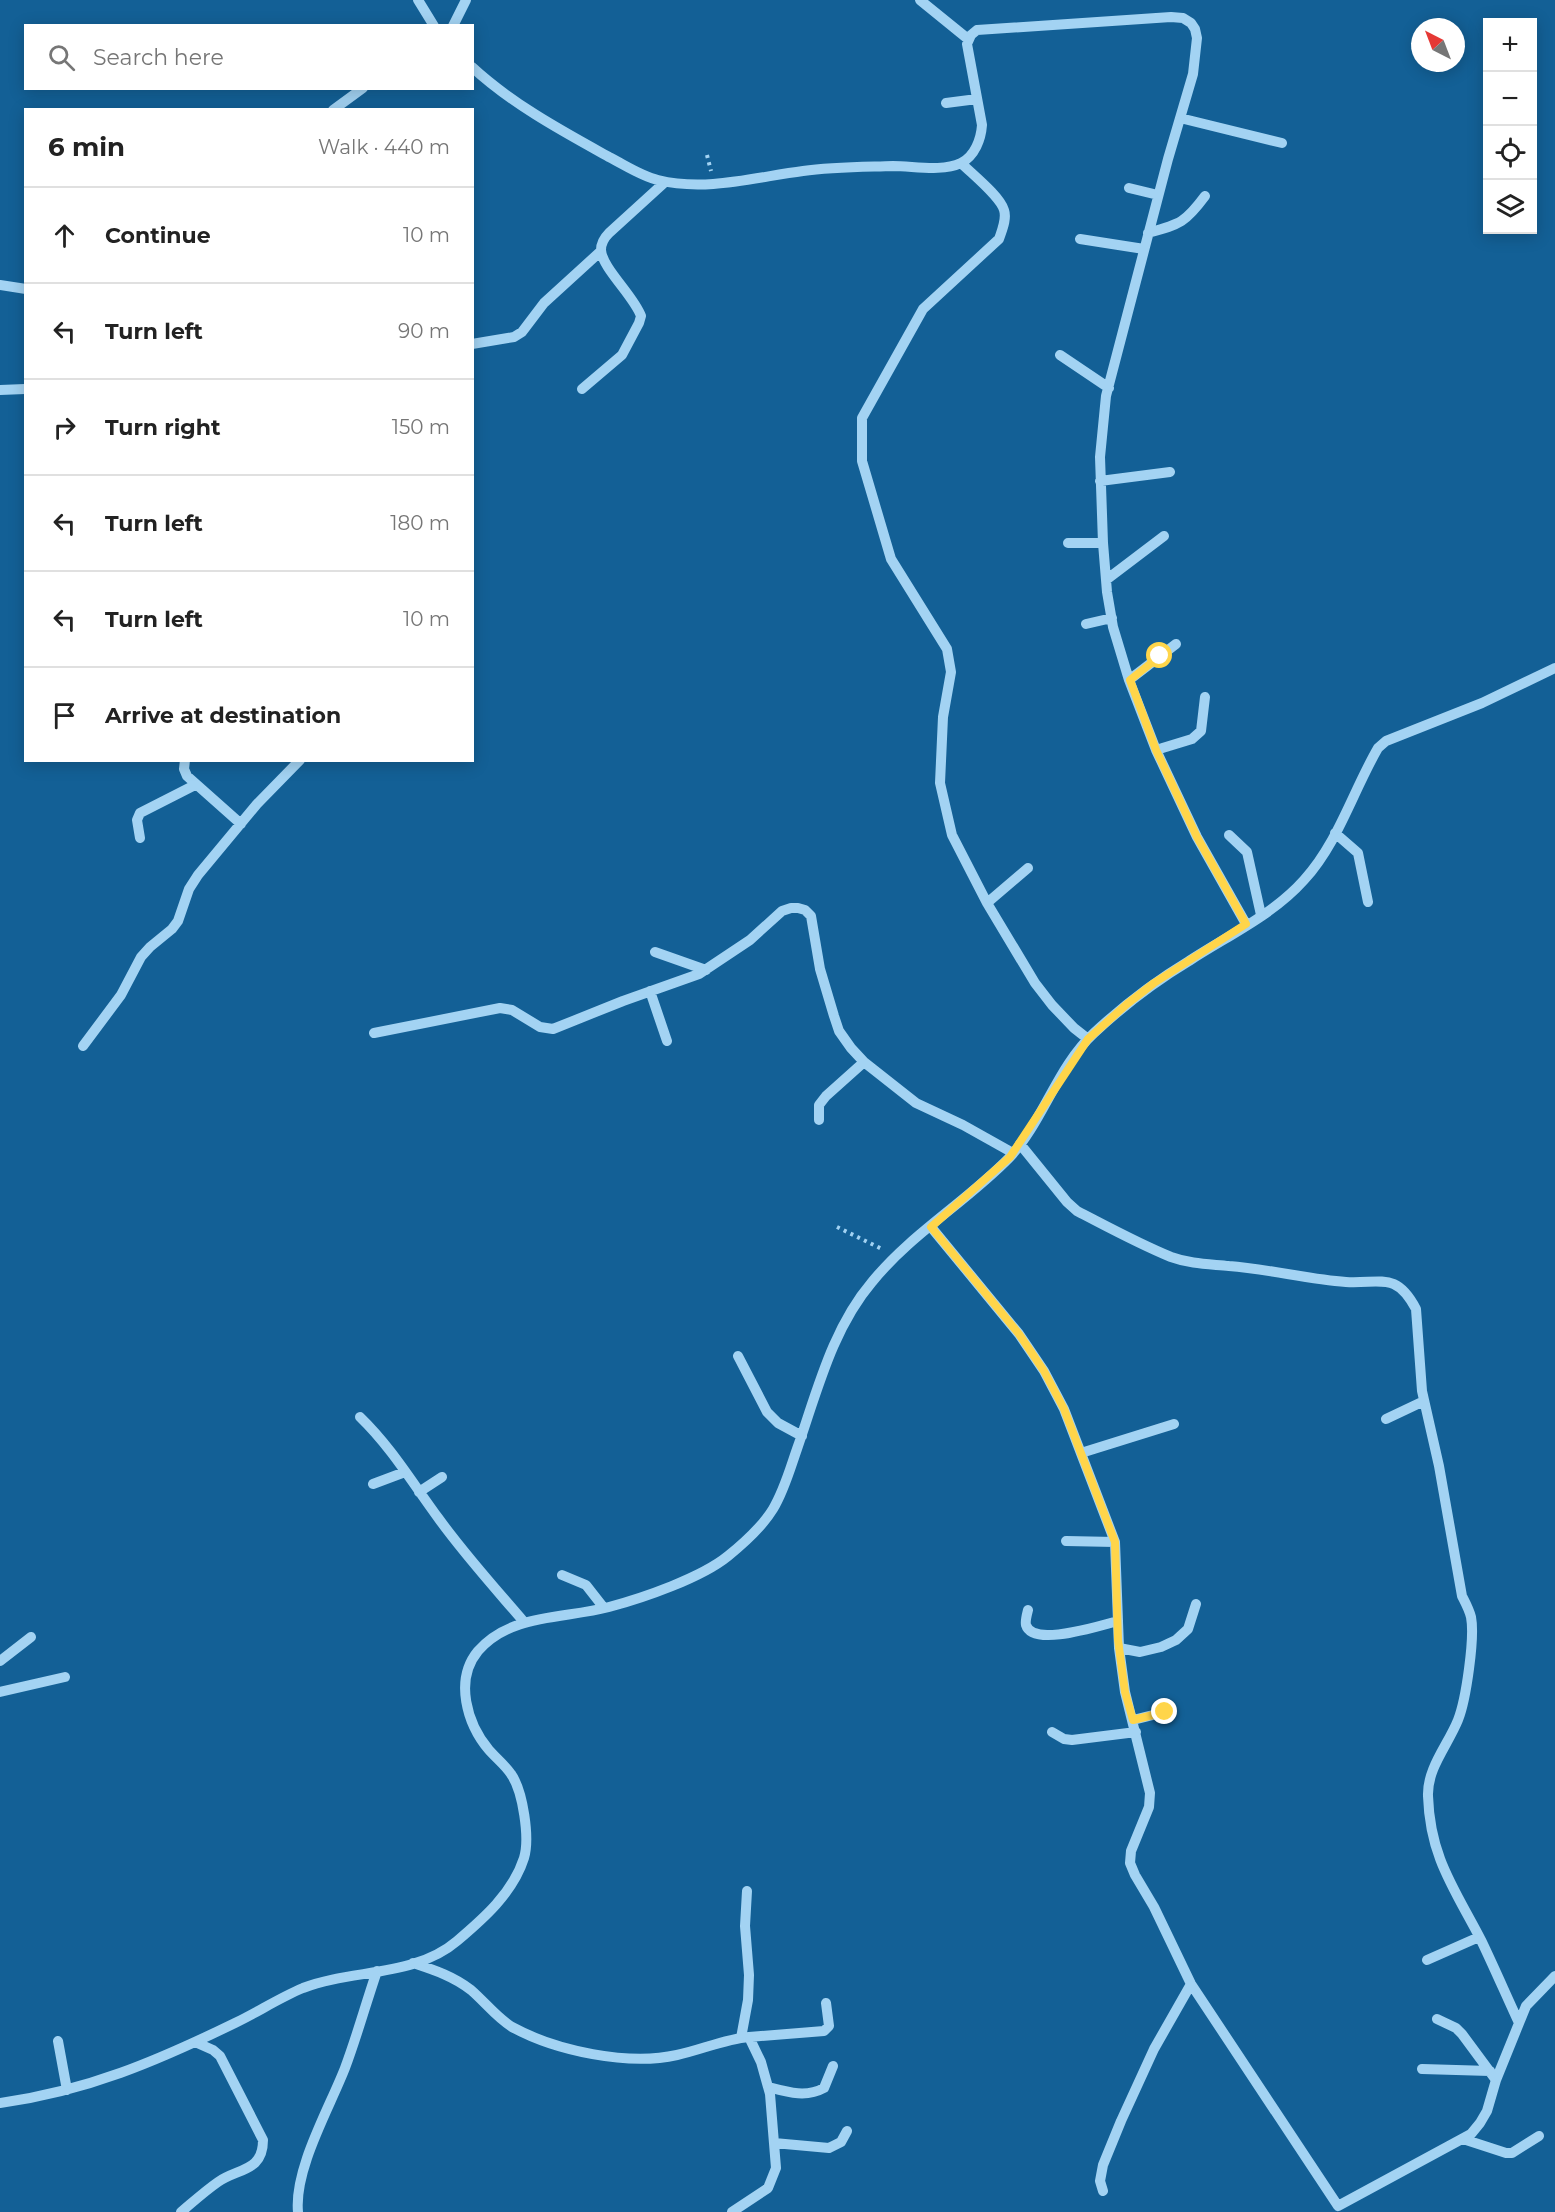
<!DOCTYPE html>
<meta charset="utf-8">
<style>
body{margin:0;font-family:Montserrat,sans-serif;background:#f6f6f6;color:#222}
.controls{position:absolute;right:18px;top:18px;display:grid;overflow:hidden;border-radius:0px;box-shadow:0 3px 15px #0003}
.controls button{width:54px;height:54px;display:grid;place-items:center;padding:0;border:0;border-bottom:2px solid #e0e0e0;background:#fff;color:#222;font:30px sans-serif}
.compass{position:absolute;left:1411px;top:18px;width:54px;height:54px;border-radius:50%;background:#fff;box-shadow:0 3px 15px #0003;rotate:318deg}
.stop{position:absolute;width:18px;height:18px;margin:-14px;border:4px solid #ffd54a;border-radius:50%;background:#fff}
.stop.end{background:#ffd54a;border-color:#fff;box-shadow:0 2px 6px #0008}
.list{margin:0;padding:0;list-style:none}
h2{display:flex;justify-content:space-between;align-items:center;height:78px;margin:0;padding:0 24px;font-size:26px}
h2 small{font-size:20px;font-weight:400;color:#767676}
.list li{display:grid;grid-template-columns:39px 1fr auto;gap:18px;align-items:center;box-sizing:border-box;height:96px;padding:0 24px;border-top:2px solid #e0e0e0}
.list b{display:block;font-size:22px;white-space:nowrap}
.list em{font-size:20px;font-style:normal;color:#767676}
.icon{flex:none;width:33px;height:33px;fill:none;stroke:currentColor;stroke-width:2;stroke-linecap:round;stroke-linejoin:round}
.map{position:relative;flex:none;width:1555px;height:2212px;overflow:hidden}
.search{position:absolute;background:#fff;box-shadow:0 3px 15px #0003;left:24px;top:24px;width:450px;height:66px;display:flex;align-items:center;gap:15px;box-sizing:border-box;padding:0 21px;border-radius:0px;color:#767676;font-size:22px}
.panel{position:absolute;background:#fff;box-shadow:0 3px 15px #0003;left:24px;top:108px;width:450px;height:654px;border-radius:0px}
.map>svg:first-child{display:block}
.lines{fill:none;stroke-linecap:round;stroke-linejoin:round}
.path{stroke:#a3d3f3;stroke-width:4;stroke-dasharray:3 4.5;stroke-linecap:butt}
.minor{stroke:#a3d3f3;stroke-width:10}
.route{stroke:#ffd54a;stroke-width:8}
</style>
<div class="map">
<svg width="1555" height="2212" viewBox="0 0 1555 2212">
<rect width="100%" height="100%" fill="#136096"/>
<g class="lines">
<path class="path" d="M707 155 711 171
M837 1227 882 1249"/>
<path class="minor" d="M418 0 434 26
M920 0 968 39
M453 26 466 0
M472 67C512 104 562 131 609 157 625 165 641 176 658 180 706 192 756 177 803 171 832 167 864 167 893 166 914 166 942 172 961 163 975 156 981 139 982 125L967 44 971 35 977 30 1171 17 1183 18 1191 23 1195 29 1197 38 1193 74 1168 159 1106 396 1100 457 1103 543 1107 592 1113 627 1129 680 1156 750 1197 837 1246 924
M946 103 977 99
M333 110 363 88
M1180 118 1282 143
M961 163C972 174 1000 196 1004 210 1007 219 1002 230 999 239L923 309 862 418V461L891 559 947 649 951 672 943 717 940 783 952 835 987 903 1035 983 1052 1005 1074 1028 1088 1039
M1129 188 1158 195
M1148 233C1180 224 1185 223 1205 196
M1080 239 1144 249
M0 285 26 289
M472 344 514 337 522 332 544 303 601 251
M1060 355 1109 388
M582 389 622 355 639 323 641 316C634 296 602 268 601 250 601 243 604 238 609 233L665 182
M0 390 25 389
M1100 481 1170 472
M1068 543H1103
M1106 580 1164 536
M1086 624 1112 618
M1129 680 1176 644
M1156 750 1192 739 1201 731 1205 697
M185 760 184 769 187 776 241 824
M1335 833 1358 853 1368 902
M1229 835 1247 852 1261 915
M140 838 137 820 140 813 195 785
M987 903 1028 868
M655 952 706 970
M650 991 667 1041
M374 1033 500 1008 512 1010 540 1027 553 1029 623 1001 699 974 750 940 782 911 791 908H798L805 910 811 916 820 969 834 1016 839 1031 851 1048 864 1062 916 1103 963 1125 1013 1153
M83 1046 121 995 141 957 150 947 172 929 178 921 189 889 198 875 257 804 300 760
M819 1120V1105L826 1096 864 1062
M1020 1144 1067 1202 1077 1211C1108 1227 1139 1244 1171 1257 1190 1264 1209 1264 1229 1266 1268 1269 1307 1279 1346 1282 1381 1284 1396 1271 1416 1309L1422 1391 1439 1466 1462 1596C1465 1602 1469 1609 1471 1617 1475 1638 1466 1700 1458 1720 1448 1745 1427 1768 1428 1796 1430 1857 1454 1888 1481 1940 1494 1967 1506 1995 1519 2023
M931 1227 1019 1334 1044 1371 1064 1409 1115 1542 1119 1648 1125 1692 1150 1793 1149 1807 1131 1851 1130 1863 1135 1875 1154 1907 1191 1984 1338 2206 1471 2134 1480 2123 1487 2111 1496 2080 1526 2006 1555 1976
M738 1356 767 1412 778 1423 802 1436
M360 1417C392 1448 413 1484 439 1519 465 1555 495 1588 524 1622
M1386 1419 1424 1401
M1081 1453 1174 1424
M373 1484 405 1472
M419 1492 442 1477
M1066 1541 1115 1542
M562 1575 586 1585 604 1608
M1028 1610C1027 1614 1025 1621 1026 1625 1033 1648 1101 1625 1118 1621
M1119 1648 1140 1652 1161 1647 1176 1640 1188 1629 1196 1604
M0 1661 31 1637
M0 1692 65 1677
M1133 1720 1165 1712
M1052 1732 1064 1739 1072 1740 1136 1732
M1427 1960 1479 1937
M413 1963C434 1970 453 1976 471 1990 485 2002 496 2017 512 2027 556 2051 628 2066 677 2055 701 2050 725 2039 749 2037L761 2062 770 2094 776 2168 768 2188 732 2212
M1437 2019 1456 2028 1462 2034 1496 2080
M749 2037 824 2031 829 2026 826 2003
M741 2038 748 2000 749 1975 745 1926 747 1891
M58 2041 67 2090
M1422 2069 1490 2071
M768 2087C787 2092 806 2098 824 2088L833 2066
M0 2103C87 2091 157 2061 235 2023 258 2012 279 1998 303 1988 352 1969 415 1977 457 1941 483 1919 513 1893 524 1858 530 1838 523 1791 511 1774 505 1765 496 1758 489 1750 467 1724 454 1680 478 1651 511 1613 565 1619 609 1607 643 1598 701 1578 728 1556 744 1543 762 1527 773 1509 784 1491 790 1469 797 1449 817 1392 832 1329 872 1282 911 1234 966 1202 1009 1158 1043 1122 1057 1067 1094 1033 1123 1006 1154 982 1189 961 1227 936 1273 915 1304 880 1338 843 1353 791 1378 748L1386 741 1482 703 1555 668
M1463 2139 1506 2153H1512L1539 2136
M774 2143 829 2148 841 2142 847 2131
M1103 2191 1100 2181 1103 2165 1121 2121 1154 2049 1191 1984
M181 2212C193 2202 205 2191 218 2182 238 2168 263 2172 263 2140L220 2056 213 2050 195 2042
M298 2212C294 2169 329 2109 345 2068 357 2036 366 2003 377 1971"/>
</g>
<g class="lines">
<path class="route" d="M1160 656 1130 680 1156 750 1197 837 1246 924 1154 983 1127 1004 1088 1039 1010 1157 931 1227 1019 1334 1044 1371 1064 1409 1115 1542 1118 1640 1125 1692 1133 1720 1165 1712"/>
</g>
</svg>
<div class="controls">
<button>+</button>
<button>−</button>
<button><svg class="icon" aria-label="locate" viewBox="0 0 24 24"><circle cx="12" cy="12" r="6"/><path d="M12 2v4M12 18v4M2 12h4M18 12h4"/></svg></button>
<button><svg class="icon" aria-label="layers" viewBox="0 0 24 24"><path d="M12 4l9 5-9 5-9-5zM3 14l9 5 9-5"/></svg></button>
</div>
<svg class="compass" viewBox="-18 -18 36 36"><path d="M0-13l5 13h-10z" fill="#e53935"/><path d="M0 13l5-13h-10z" fill="#767676"/></svg>
<div class="stop" style="left:1160px;top:656px"></div>
<div class="stop end" style="left:1165px;top:1712px"></div>
<div class="search"><svg class="icon" aria-label="search" viewBox="0 0 24 24"><circle cx="10" cy="10" r="6"/><path d="M15 15l6 6"/></svg>Search here</div>
<section class="panel">
<h2>6 min<small>Walk · 440 m</small></h2>
<ul class="list">
<li><svg class="icon" aria-label="ahead" viewBox="0 0 24 24"><path d="M12 20V5M6 11l6-6 6 6"/></svg><div><b>Continue</b></div><em>10 m</em></li>
<li><svg class="icon" aria-label="left" viewBox="0 0 24 24"><path d="M17 20v-9H6M10 6l-5 5 5 5"/></svg><div><b>Turn left</b></div><em>90 m</em></li>
<li><svg class="icon" aria-label="right" viewBox="0 0 24 24"><path d="M7 20v-9h11M14 6l5 5-5 5"/></svg><div><b>Turn right</b></div><em>150 m</em></li>
<li><svg class="icon" aria-label="left" viewBox="0 0 24 24"><path d="M17 20v-9H6M10 6l-5 5 5 5"/></svg><div><b>Turn left</b></div><em>180 m</em></li>
<li><svg class="icon" aria-label="left" viewBox="0 0 24 24"><path d="M17 20v-9H6M10 6l-5 5 5 5"/></svg><div><b>Turn left</b></div><em>10 m</em></li>
<li><svg class="icon" aria-label="arrive" viewBox="0 0 24 24"><path d="M6 21V4h12l-3 4 3 4H6"/></svg><div><b>Arrive at destination</b></div></li>
</ul>
</section>
</div>
